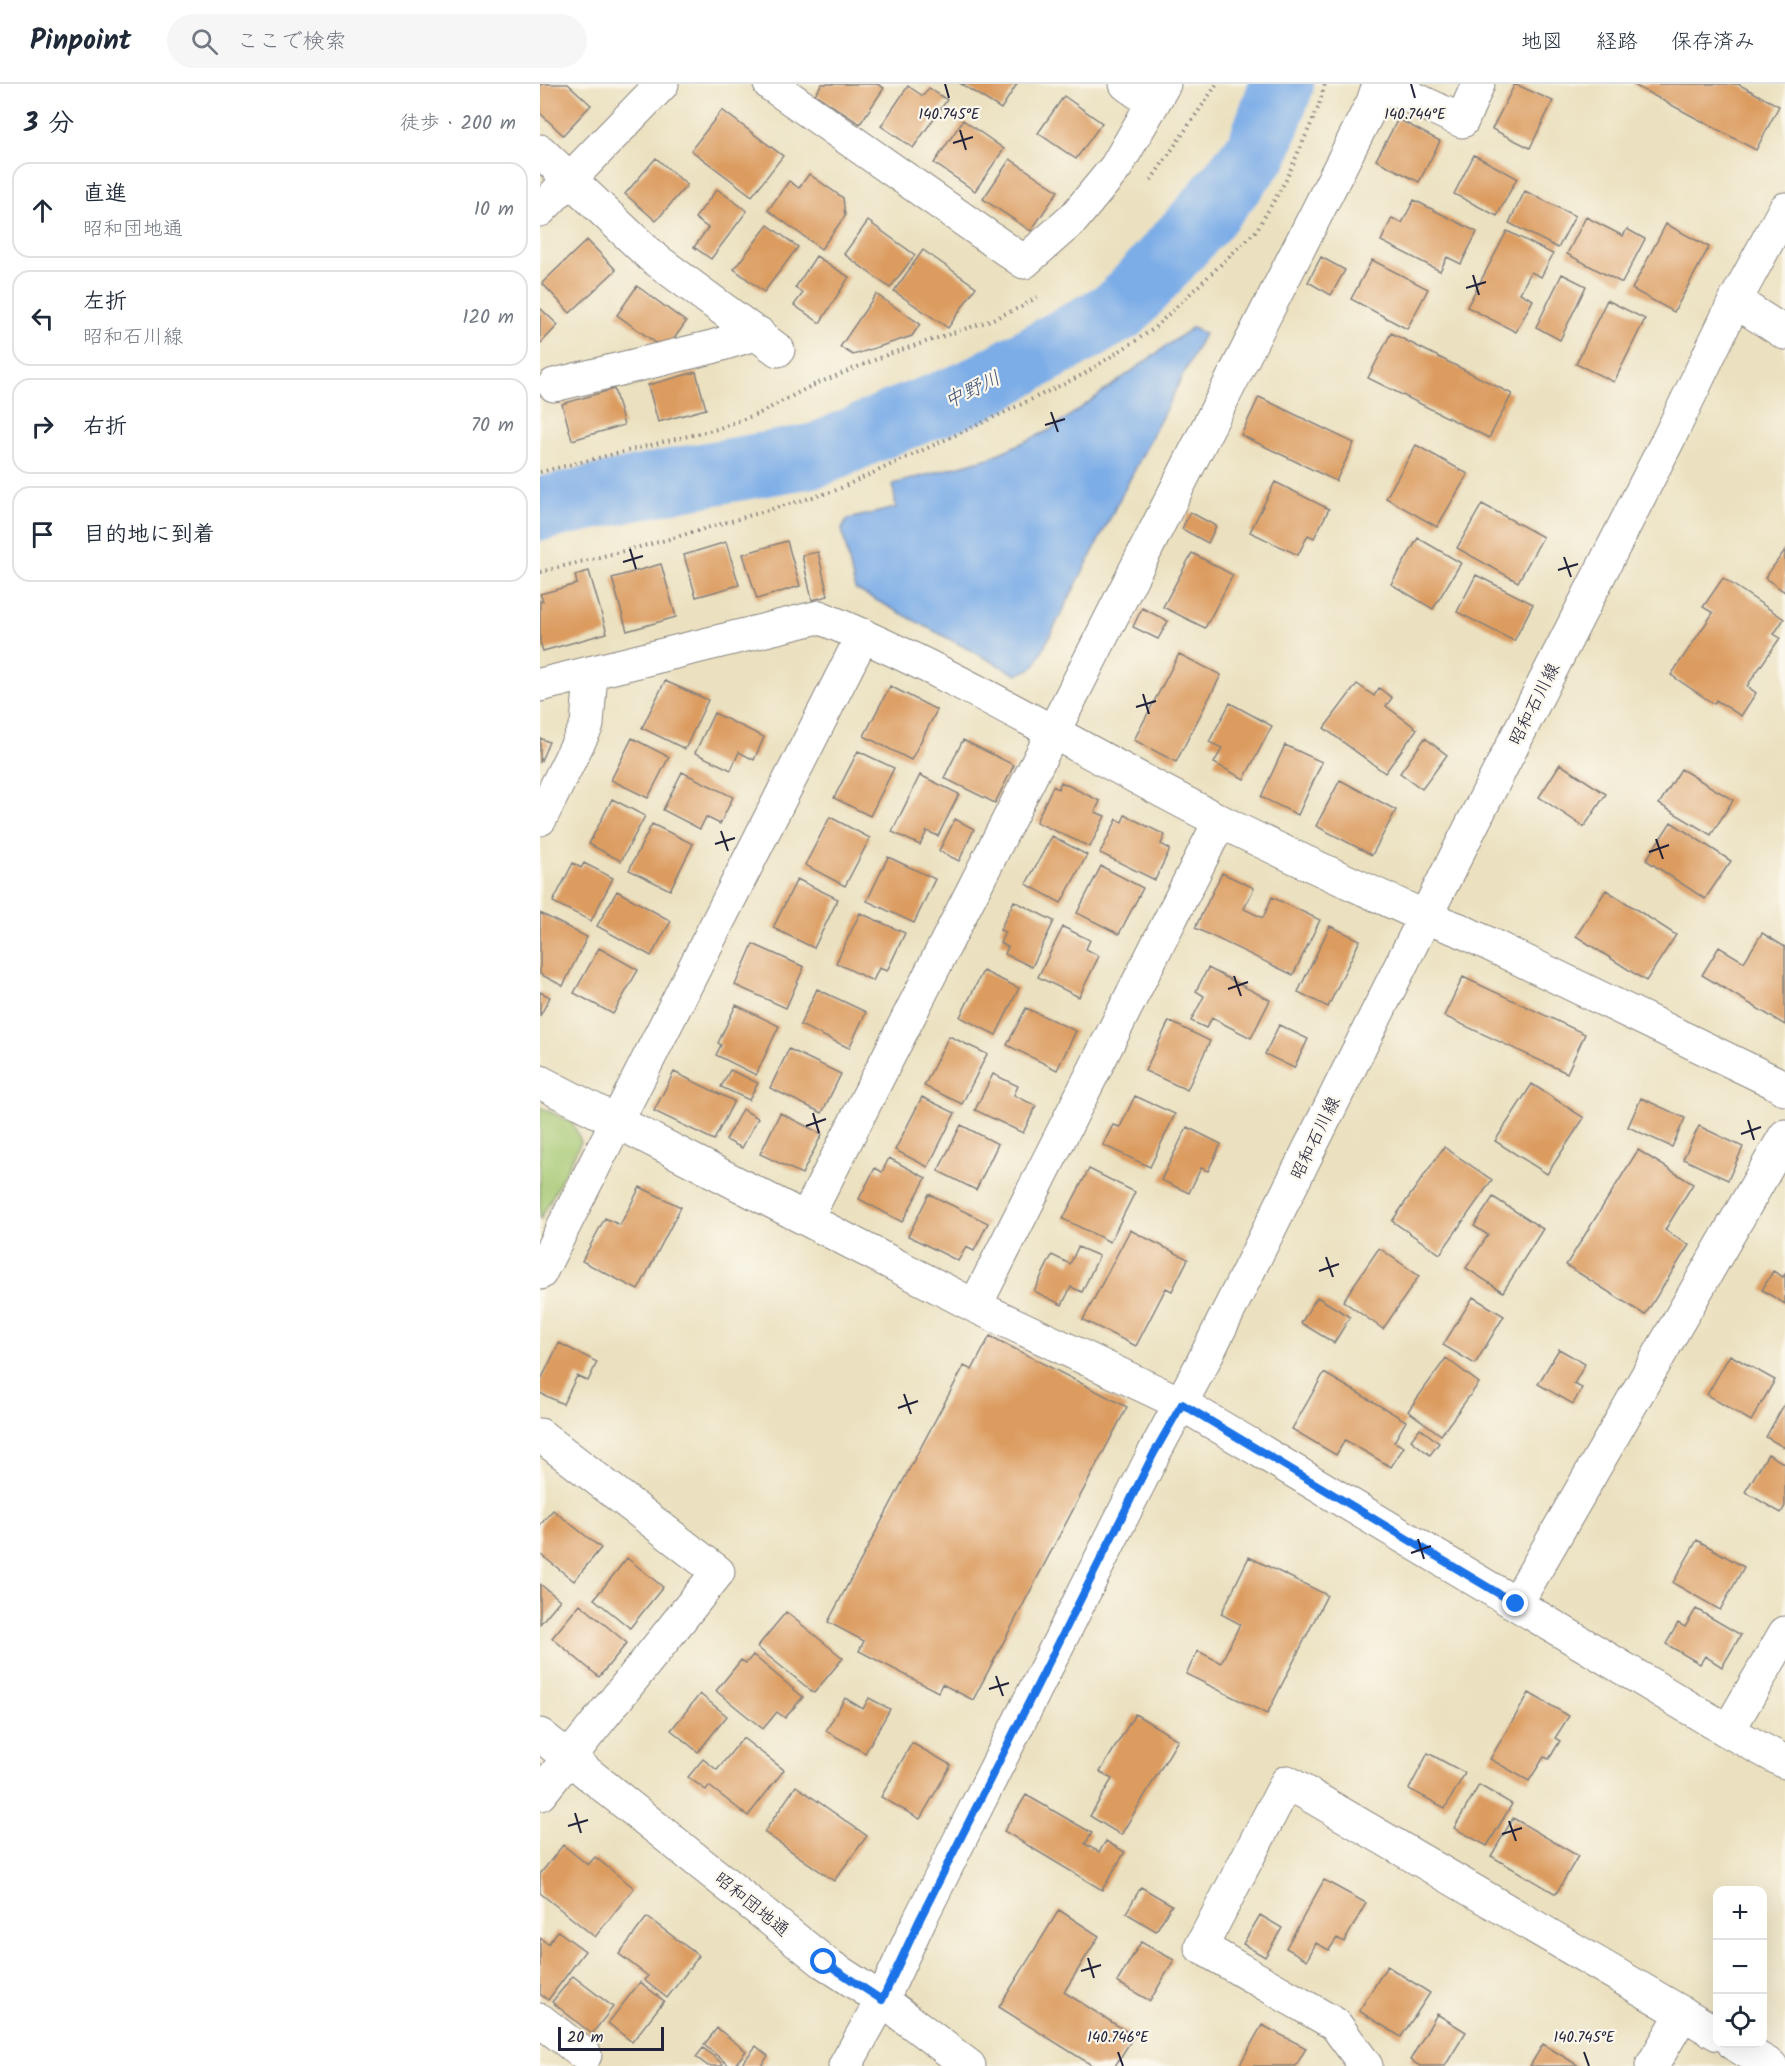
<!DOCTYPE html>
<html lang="ja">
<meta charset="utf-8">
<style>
body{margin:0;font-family:Kalam,"Klee One",sans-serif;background:#f6f6f7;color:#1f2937}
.controls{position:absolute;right:18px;bottom:18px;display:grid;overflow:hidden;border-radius:12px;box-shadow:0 6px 24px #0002}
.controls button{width:54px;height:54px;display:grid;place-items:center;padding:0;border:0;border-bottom:2px solid #e0e1e3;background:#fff;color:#1f2937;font:30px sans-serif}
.scale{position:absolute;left:18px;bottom:15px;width:106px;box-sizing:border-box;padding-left:6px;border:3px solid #22223b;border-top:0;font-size:16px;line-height:21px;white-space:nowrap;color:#22223b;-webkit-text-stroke:4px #fbf7ec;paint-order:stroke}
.stop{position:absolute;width:18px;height:18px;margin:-14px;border:4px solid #1a73e8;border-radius:50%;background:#fff}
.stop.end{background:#1a73e8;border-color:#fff;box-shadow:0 2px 6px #0008}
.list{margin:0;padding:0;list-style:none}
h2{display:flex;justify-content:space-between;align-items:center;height:78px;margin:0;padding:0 24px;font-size:26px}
h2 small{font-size:20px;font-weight:400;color:#747a83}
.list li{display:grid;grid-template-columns:39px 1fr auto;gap:18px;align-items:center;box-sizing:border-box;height:96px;margin:0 12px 12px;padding:0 12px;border:2px solid #e0e1e3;border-radius:18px}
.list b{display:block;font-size:22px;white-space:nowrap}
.list p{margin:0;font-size:20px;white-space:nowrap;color:#747a83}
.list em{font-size:20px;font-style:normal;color:#747a83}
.icon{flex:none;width:33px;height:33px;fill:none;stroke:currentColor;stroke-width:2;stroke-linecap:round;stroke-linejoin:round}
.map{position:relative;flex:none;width:1245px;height:1982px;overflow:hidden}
header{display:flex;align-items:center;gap:36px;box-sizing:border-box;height:84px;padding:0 30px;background:#fff;border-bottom:2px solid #e0e1e3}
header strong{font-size:28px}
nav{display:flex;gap:33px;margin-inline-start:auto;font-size:21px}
.search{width:420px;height:54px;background:#f6f6f7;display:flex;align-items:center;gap:15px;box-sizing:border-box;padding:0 21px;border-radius:33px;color:#747a83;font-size:22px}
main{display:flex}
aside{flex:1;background:#fff}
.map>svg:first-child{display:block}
.green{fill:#a5c771;stroke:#647456;stroke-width:1.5}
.water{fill:#7dade7;stroke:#506891;stroke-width:1.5}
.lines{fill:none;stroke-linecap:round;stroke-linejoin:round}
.river{stroke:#7dade7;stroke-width:64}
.building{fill:#dc9c60}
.minor-casing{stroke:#86827e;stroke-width:35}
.path{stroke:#86827e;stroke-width:4;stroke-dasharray:1.5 4.5;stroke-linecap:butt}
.minor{stroke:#fff;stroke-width:33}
.route{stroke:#1a73e8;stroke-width:8}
.ticks{fill:none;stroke:#22223b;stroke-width:2}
.labels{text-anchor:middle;stroke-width:4.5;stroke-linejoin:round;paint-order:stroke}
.street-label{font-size:18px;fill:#22223b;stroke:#fbf7ec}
.water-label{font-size:20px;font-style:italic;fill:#425377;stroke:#fbf7ec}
.ticks-label{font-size:15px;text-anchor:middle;fill:#22223b;stroke:#fbf7ec;stroke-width:4.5;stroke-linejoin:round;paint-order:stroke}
</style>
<header>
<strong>Pinpoint</strong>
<div class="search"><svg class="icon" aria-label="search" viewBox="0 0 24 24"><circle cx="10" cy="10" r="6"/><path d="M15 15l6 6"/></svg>ここで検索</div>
<nav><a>地図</a><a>経路</a><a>保存済み</a></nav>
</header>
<main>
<aside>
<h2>3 分<small>徒歩 · 200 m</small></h2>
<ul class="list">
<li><svg class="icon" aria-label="ahead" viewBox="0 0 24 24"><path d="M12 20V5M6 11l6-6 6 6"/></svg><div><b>直進</b><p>昭和団地通</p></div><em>10 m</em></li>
<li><svg class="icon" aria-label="left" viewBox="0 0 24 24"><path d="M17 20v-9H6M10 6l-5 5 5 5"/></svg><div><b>左折</b><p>昭和石川線</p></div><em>120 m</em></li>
<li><svg class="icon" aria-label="right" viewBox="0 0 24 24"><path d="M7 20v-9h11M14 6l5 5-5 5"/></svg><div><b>右折</b></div><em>70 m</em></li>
<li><svg class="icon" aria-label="arrive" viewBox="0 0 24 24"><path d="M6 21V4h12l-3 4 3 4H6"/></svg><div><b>目的地に到着</b></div></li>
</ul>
</aside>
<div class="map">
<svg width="1245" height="1982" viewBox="0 0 1245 1982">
<rect width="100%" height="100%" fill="#fbf7ec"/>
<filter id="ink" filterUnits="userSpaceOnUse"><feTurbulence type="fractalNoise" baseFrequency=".0167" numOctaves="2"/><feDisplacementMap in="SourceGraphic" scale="12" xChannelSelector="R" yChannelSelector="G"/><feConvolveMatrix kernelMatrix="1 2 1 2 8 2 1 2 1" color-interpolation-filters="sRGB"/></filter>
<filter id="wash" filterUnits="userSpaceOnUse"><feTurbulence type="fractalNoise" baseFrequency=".008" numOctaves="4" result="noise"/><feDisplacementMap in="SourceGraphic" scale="24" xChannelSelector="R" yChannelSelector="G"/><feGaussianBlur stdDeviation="1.35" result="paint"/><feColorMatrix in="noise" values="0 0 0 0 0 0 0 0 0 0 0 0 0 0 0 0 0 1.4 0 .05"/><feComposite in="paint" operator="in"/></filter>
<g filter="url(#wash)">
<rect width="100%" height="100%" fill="#ebe1c0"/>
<path class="green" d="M0 1023 33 1039 41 1058 0 1136Z"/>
<path class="water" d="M653 243 664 250 494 583 477 591 315 505 302 445 308 435 356 424 353 400 449 374 510 346Z"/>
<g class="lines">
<path class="river" d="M0 425 140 395 277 371 350 339 431 308 581 225 664 133 718 66 742 0"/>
</g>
<g id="blocks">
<path class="building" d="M0 0H28L51 21 23 51 0 29Z
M282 0H337L344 4 320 40 275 10Z
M421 0H477L461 25Z
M975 0 1013 17 990 64 952 45Z
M1092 0H1198L1239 22 1216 66Z
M368 2 383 12 389 4 407 16 373 64 341 42Z
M524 12 562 39 536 75 498 49Z
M182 26 243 72 212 112 151 66Z
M858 35 900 57 879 98 836 76Z
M423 36 464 65 435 107 394 79Z
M934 71 977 94 957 132 914 110Z
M116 74 147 101 116 137 85 110Z
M470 75 518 107 491 147 443 115Z
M269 90 303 114 305 132 281 165 228 126 249 97 259 104Z
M177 105 207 127 171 175 154 163 168 144 155 134Z
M985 107 1035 132 1018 164 969 139Z
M874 116 937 148 921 180 907 173 900 187 841 157 852 134 862 139Z
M1046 133 1083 152 1087 145 1105 155 1082 199 1027 170Z
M328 137 375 171 350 204 304 170Z
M1126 140 1169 163 1134 228 1092 205Z
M228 141 258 163 224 208 194 185Z
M967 147 1013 170 1001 193 991 188 980 209 993 216 976 248 927 223Z
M47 156 76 186 30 229 2 199Z
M383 166 436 203 408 244 354 207Z
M276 172 309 193 280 239 254 221 263 209 255 204Z
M781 173 805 186 791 211 768 198Z
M832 176 888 205 867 245 811 215Z
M1022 190 1046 202 1020 256 996 243Z
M97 202 146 238 126 266 77 231Z
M336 210 380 240 372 252 313 271 300 263Z
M1067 216 1105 235 1074 298 1036 280Z
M0 224 18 241 0 260Z
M851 249 972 310 949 354 828 294Z
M156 288 166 325 118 338 108 301Z
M74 305 84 341 32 356 22 320Z
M719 313 814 359 796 397 701 351Z
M876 361 928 390 897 443 846 414Z
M735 398 789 425 774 454 768 451 758 471 710 448Z
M942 420 1003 453 978 498 917 464Z
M650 428 676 442 668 459 642 445Z
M878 454 921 479 893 525 851 500Z
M247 457 260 502 217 515 203 470Z
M186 458 199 501 156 513 144 471Z
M1245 466V508L1225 494Z
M278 468 288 512 272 516 262 471Z
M652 469 693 491 665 544 623 523Z
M121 480 136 533 87 547 72 494Z
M49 487 67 549 3 567 0 558V517H3L0 510 37 500 35 491Z
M936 491 993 520 974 557 917 528Z
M1183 494 1244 535 1234 550 1240 554 1207 602 1216 609 1201 632 1176 616 1174 620 1131 591 1173 529 1163 523Z
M602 524 628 537 618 555 593 543Z
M639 570 681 591 636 678 594 656Z
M125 597 168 616 145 665 102 644Z
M817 600 834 612 839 604 852 614 846 622 877 645 845 689 784 644Z
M350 602 397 626 371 676 324 652Z
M690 619 732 642 704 695 674 679 682 664 669 658Z
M174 629 224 653 214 676 199 668 191 686 155 669Z
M0 654 9 658 0 679Z
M92 654 129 673 108 714 71 696Z
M885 654 907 671 882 705 860 689Z
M423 656 474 681 455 719 404 694Z
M745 661 782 678 758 731 721 713Z
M318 667 354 684 330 732 294 714Z
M1020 680 1066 710 1044 743 999 713Z
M1141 685 1193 716 1171 751 1119 720Z
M142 688 193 713 180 740 166 733 160 745 123 726Z
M380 691 419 710 398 752 387 747 380 761 352 748Z
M800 696 856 726 832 771 776 742Z
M521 698 560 717 555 728 565 732 550 763 496 738 513 702 518 705Z
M72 715 105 732 81 777 49 760Z
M585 731 625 751 621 760 630 765 615 796 560 769 577 735 582 738Z
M290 733 330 754 305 802 265 781Z
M415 735 434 745 419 777 399 767Z
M1131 738 1191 777 1165 815 1106 776Z
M112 740 153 760 130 806 89 786Z
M512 752 547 771 521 819 486 800Z
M348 773 395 795 374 839 327 817Z
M33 779 41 784 44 779 73 794 51 837 13 818Z
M561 782 603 804 579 850 537 829Z
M682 789 714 804 704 825 723 834 732 813 780 836 753 891 655 844Z
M257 795 298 815 274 864 233 844Z
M1066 806 1136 851 1106 897 1036 852Z
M77 807 131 837 111 872 57 842Z
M474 817 514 837 492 883 465 870 468 863 460 859 465 848 460 846Z
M0 829 47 853 23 902 0 890Z
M320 829 365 849 347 887 339 884 333 897 296 879Z
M790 842 820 856 788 923 758 908Z
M523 843 550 856 546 865 559 872 539 913 498 893Z
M1222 849 1245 863V941L1162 891 1179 863 1204 878Z
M213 860 264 883 246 924 195 901Z
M59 864 98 886 73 930 34 909Z
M668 884 730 916 711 954 672 934 666 944 651 937 664 912 656 907Z
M443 887 479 904 456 951 420 933Z
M923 893 1045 950 1027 989 904 932Z
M277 905 326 928 309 964 260 941Z
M0 908 10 913 0 932Z
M196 921 239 942 216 991 176 971 181 961 178 959Z
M486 924 536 947 517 986 467 961Z
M629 937 670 957 647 1006 605 987Z
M739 941 768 955 754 984 725 970Z
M409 952 447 970 422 1020 384 1002Z
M249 965 301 990 282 1029 230 1004Z
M190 986 218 999 209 1016 181 1003Z
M134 988 194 1017 174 1056 114 1027Z
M453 990 478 1002 474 1011 496 1022 483 1049 435 1026Z
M992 1000 1044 1034 1007 1090 955 1057Z
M595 1012 635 1030 610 1083 563 1061 573 1041 580 1043Z
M382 1013 415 1029 388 1083 355 1066Z
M1101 1014 1145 1034 1132 1063 1088 1043Z
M202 1025 218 1034 202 1064 186 1056Z
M240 1029 282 1050 262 1090 220 1070Z
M421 1041 458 1060 436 1106 398 1087Z
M1159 1042 1203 1063 1188 1096 1143 1075Z
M647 1043 681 1060 668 1087 661 1084 649 1109 621 1096Z
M904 1063 952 1096 900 1170 852 1137Z
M1098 1066 1153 1100 1125 1146 1149 1161 1105 1231 1026 1181Z
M349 1074 386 1094 362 1138 319 1115 335 1084 342 1088Z
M549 1085 595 1108 570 1158 523 1135Z
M100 1103 141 1123 98 1206 42 1177 65 1134 80 1141Z
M389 1110 448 1139 434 1167 426 1163 418 1177 368 1152Z
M953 1113 1003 1145 963 1208 926 1184 948 1151 934 1142Z
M590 1146 648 1175 632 1207 626 1204 596 1262 543 1236Z
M538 1163 559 1172 542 1208 531 1203 522 1221 494 1207 512 1171 530 1180Z
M839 1164 879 1192 843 1245 803 1217Z
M1233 1187 1243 1193 1245 1190V1220L1222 1206Z
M777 1213 810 1233 794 1259 761 1239Z
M933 1213 964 1232 935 1280 903 1261Z
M450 1252 587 1323 433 1616 402 1600 398 1608 319 1567 324 1557 288 1538 424 1282 432 1286Z
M19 1259 57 1278 48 1297 37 1292 23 1320 0 1309V1298Z
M1019 1265 1045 1280 1034 1300 1042 1304 1033 1320 998 1300Z
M1190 1271 1235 1296 1211 1337 1167 1311Z
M906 1274 939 1299 901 1351 868 1327Z
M784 1289 866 1337 854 1358 864 1363 851 1383 805 1356 796 1371 752 1345Z
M1245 1319V1364L1226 1353Z
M880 1344 899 1359 890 1371 871 1356Z
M1228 1370 1245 1380V1422L1241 1429 1205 1408Z
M13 1426 61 1464 34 1497 0 1470V1441Z
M1157 1456 1204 1483 1180 1526 1133 1499Z
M709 1473 787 1511 727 1630 646 1590 658 1567 681 1579 700 1540 681 1530Z
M87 1474 123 1503 90 1544 54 1515Z
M0 1500 20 1516 0 1540Z
M40 1520 87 1559 59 1593 12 1554Z
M1156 1525 1201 1551 1182 1583 1165 1572 1160 1580 1126 1560 1138 1539 1145 1543Z
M246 1528 303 1574 274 1609 217 1563Z
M213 1571 263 1613 245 1634 237 1628 223 1645 176 1607 201 1576 206 1579Z
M989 1609 1029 1632 1015 1654 1020 1657 1009 1675 1004 1673 989 1697 950 1675Z
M160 1610 187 1632 158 1668 131 1646Z
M305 1614 323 1625 329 1614 350 1625 325 1669 286 1647Z
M595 1630 638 1656 581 1751 550 1732 572 1695 560 1688Z
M203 1654 244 1686 208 1732 169 1702 166 1706 148 1693 163 1675 177 1686Z
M372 1659 411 1681 380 1735 341 1713Z
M888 1669 925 1689 905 1724 869 1705Z
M939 1701 972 1720 947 1762 914 1744Z
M256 1702 327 1752 294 1797 224 1748Z
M486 1711 552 1749 545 1760 559 1768 566 1757 585 1768 562 1806 464 1747Z
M973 1734 1038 1772 1016 1810 951 1772Z
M23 1761 48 1781 55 1773 94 1804 55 1853 0 1809V1790Z
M784 1796 826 1819 804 1858 797 1854 789 1866 776 1859 767 1876 746 1864Z
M601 1803 632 1821 616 1847 586 1829Z
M519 1826 559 1852 524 1908 594 1952 575 1982H553L459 1923Z
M720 1831 742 1844 725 1873 703 1860Z
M107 1833 159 1872 127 1914 104 1896 108 1892 79 1870Z
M18 1847 45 1867 8 1916 0 1910V1854L8 1860Z
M601 1858 634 1876 610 1917 577 1898Z
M847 1882 890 1909 861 1953 819 1927Z
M33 1892 73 1923 52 1950 12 1918Z
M100 1898 124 1917 92 1958 68 1939Z
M897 1930 926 1948 905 1982H880L870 1976Z
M722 1941 766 1964 756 1982H699Z
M177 1944 206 1967 194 1982H190L164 1961Z
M1003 1960 1039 1982H990Z
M216 1962 228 1972 221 1982H200Z
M163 1964 183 1980 181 1982H168L156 1973Z"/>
</g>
</g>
<g filter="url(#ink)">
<use href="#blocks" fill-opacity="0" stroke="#86827e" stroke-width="1.5"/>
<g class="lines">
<defs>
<path id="minor" d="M230 0 484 178 533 135 576 83 624 0
M586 0 613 19
M843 0 922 37 938 0
M0 67 111 172 238 266
M0 126 122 0
M1195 217 1245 249
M14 301 172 263 218 249
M0 601 279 533C418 590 546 669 680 737 747 771 816 801 885 833L920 846 1234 998 1245 1005
M0 735 47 641 51 589
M0 998 435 1222 642 1320 1188 1647 1245 1678
M266 1135 833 18 839 0
M0 1189 323 551
M435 1222 680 737
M0 1351 178 1488 0 1710
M976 1520 1245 1052
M1188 1647 1245 1549
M0 1651 284 1878 342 1916 429 1982
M0 1936 45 1971
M1194 1960 1231 1982
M305 1982 342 1916 380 1835 614 1369 662 1280 885 833 1129 354 1195 217 1245 125
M826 1982 795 1940 661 1863 747 1698 1178 1950
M1112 1982 1143 1929"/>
</defs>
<use href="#minor" class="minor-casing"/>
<path class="path" d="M611 96 677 0
M0 388 177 345 220 329 269 303 349 270 446 238 481 223 500 211
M0 488 119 458 294 407 459 331 544 290 612 246 716 147 746 96 778 24 785 0"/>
<use href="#minor" class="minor"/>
</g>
</g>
<g class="lines" filter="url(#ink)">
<path class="route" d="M284 1878 342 1916 380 1835 614 1369 642 1320 976 1520"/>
</g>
<path class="ticks" d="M405 0 409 14M871 0 875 14M420 46 426 66M413 59 433 53M933 191 939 211M926 204 946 198M511 328 518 348M505 341 525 335M90 465 96 485M1024 473 1031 493M83 478 103 472M1018 486 1038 480M603 610 609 630M596 623 616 617M181 747 188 767M1116 755 1123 775M175 760 195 754M1109 768 1129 761M694 892 701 912M688 905 708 898M273 1029 279 1049M1208 1036 1214 1056M266 1042 286 1035M1201 1050 1221 1043M786 1173 793 1193M779 1187 799 1180M364 1310 371 1330M358 1324 378 1317M878 1455 884 1475M871 1469 891 1462M456 1592 463 1612M449 1605 469 1599M35 1729 41 1749M969 1737 976 1757M28 1742 48 1736M962 1750 982 1744M548 1874 554 1894M541 1887 561 1881M578 1968 583 1982M1044 1968 1049 1982"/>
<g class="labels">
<g class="street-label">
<text transform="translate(994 620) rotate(-63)" y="6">昭和石川線</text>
<text transform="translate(775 1054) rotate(-64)" y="6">昭和石川線</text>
<text transform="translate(212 1820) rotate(39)" y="6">昭和団地通</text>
</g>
<g class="water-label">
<text transform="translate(432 305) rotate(-26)" y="7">中野川</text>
</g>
</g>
<g class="ticks-label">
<text x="409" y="35">140.745°E</text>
<text x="875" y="35">140.744°E</text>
<text x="578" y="1958">140.746°E</text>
<text x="1044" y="1958">140.745°E</text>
</g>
</svg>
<div class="controls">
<button>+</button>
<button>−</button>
<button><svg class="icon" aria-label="locate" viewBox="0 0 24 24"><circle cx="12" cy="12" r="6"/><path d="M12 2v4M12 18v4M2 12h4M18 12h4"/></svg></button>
</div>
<div class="scale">20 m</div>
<div class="stop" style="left:284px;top:1878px"></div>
<div class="stop end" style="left:976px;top:1520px"></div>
</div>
</main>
